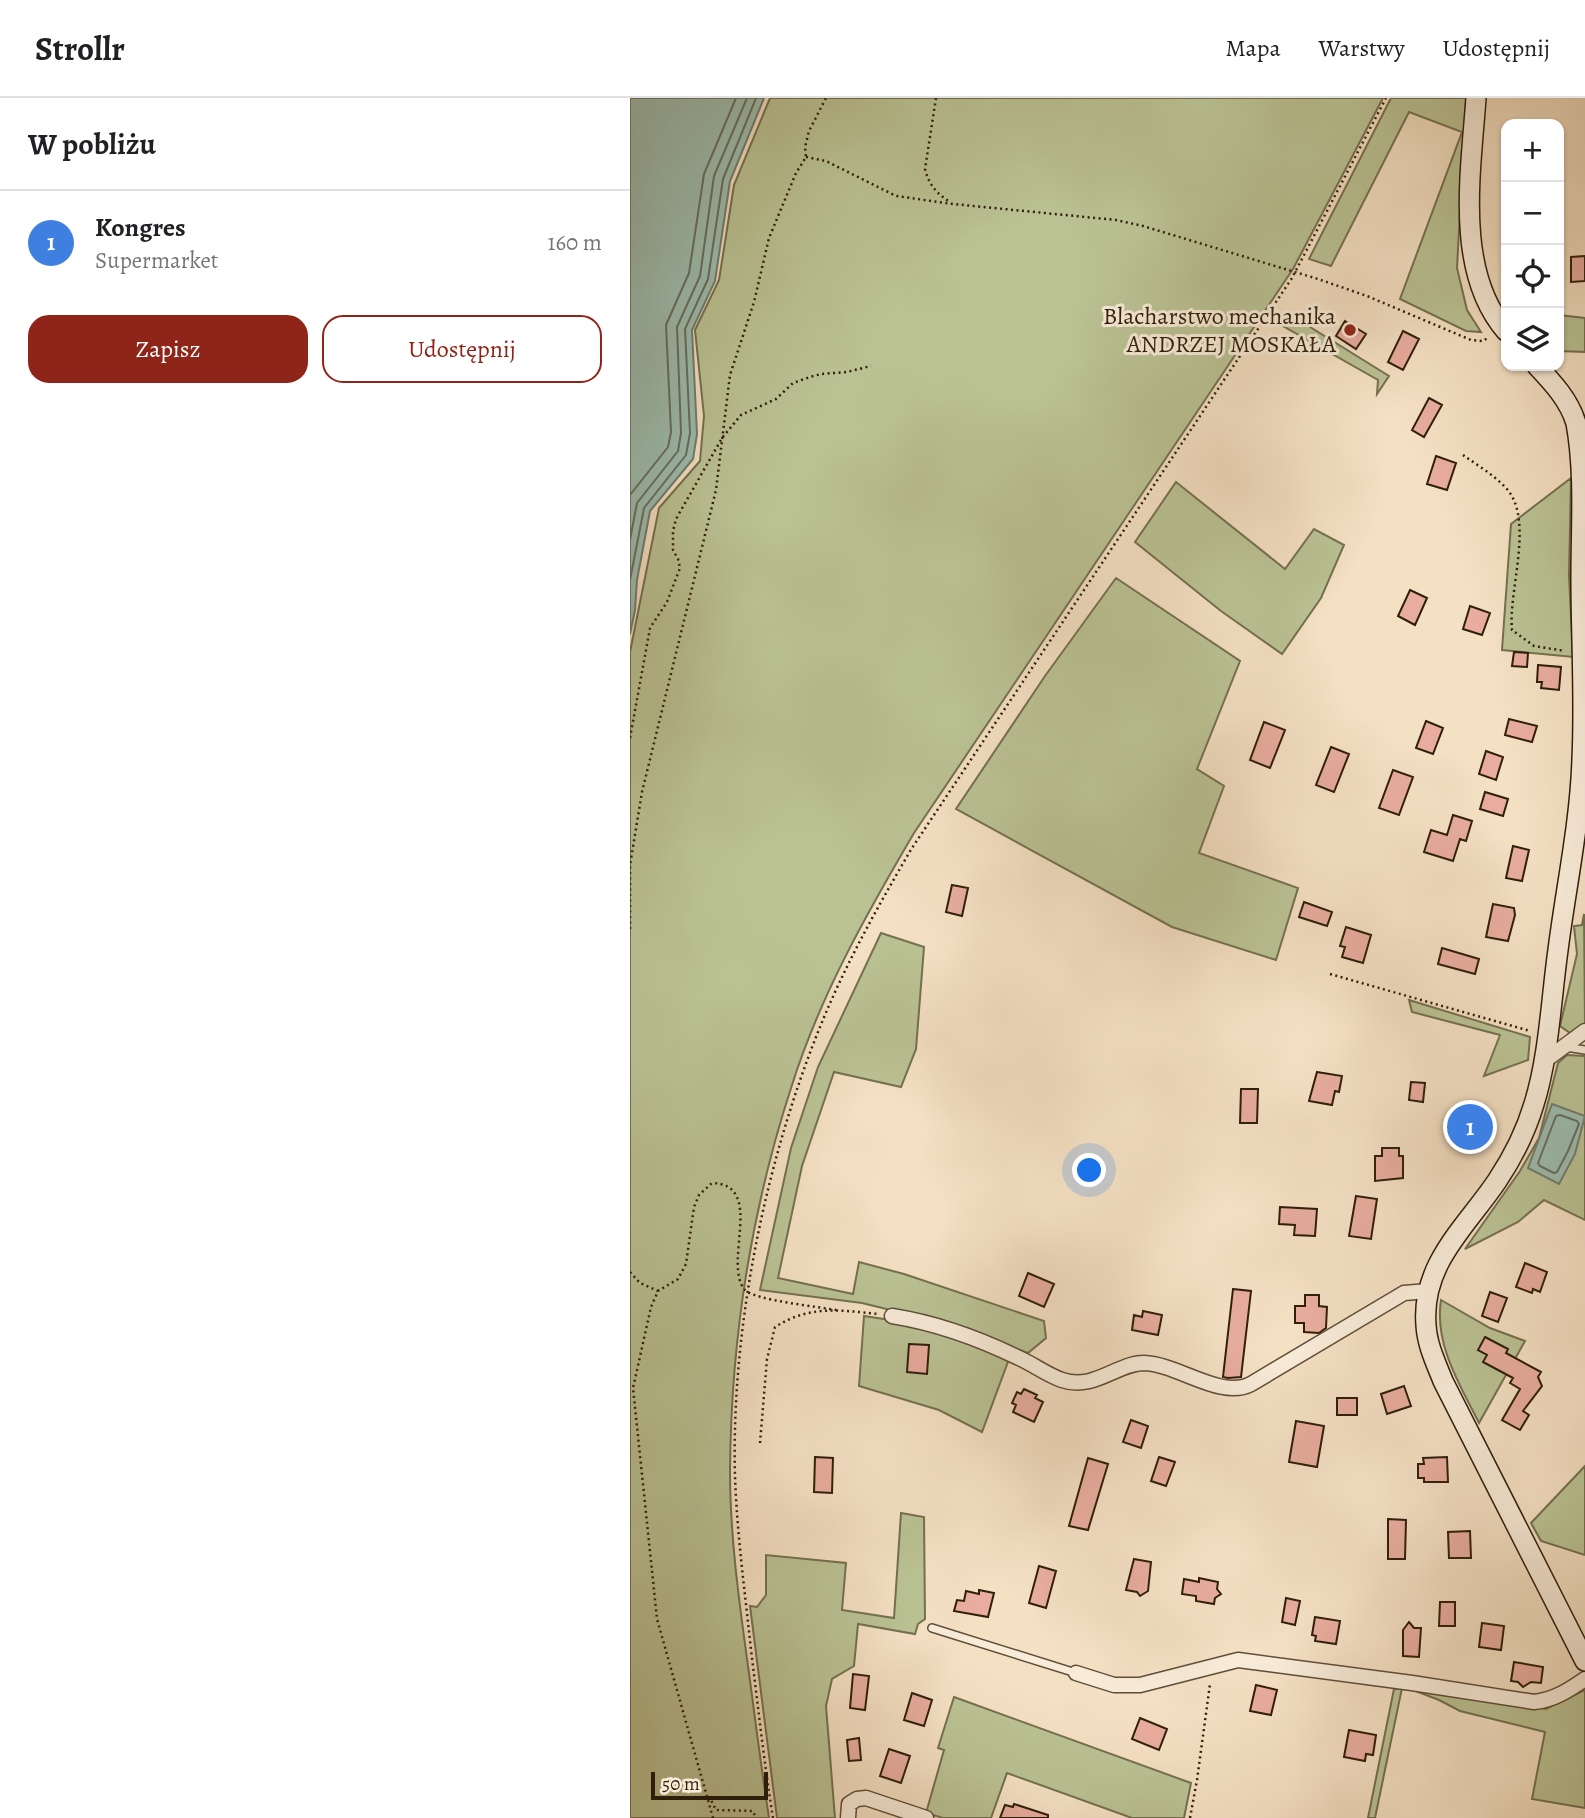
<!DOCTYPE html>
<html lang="pl">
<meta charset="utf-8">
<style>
body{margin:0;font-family:Alegreya,serif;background:#f2f2f2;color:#202124}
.controls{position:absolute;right:21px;top:21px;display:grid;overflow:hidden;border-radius:14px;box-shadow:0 2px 5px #0004}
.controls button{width:63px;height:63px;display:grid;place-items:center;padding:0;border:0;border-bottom:2px solid #e0e0e0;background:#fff;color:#202124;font:35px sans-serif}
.scale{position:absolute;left:21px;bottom:18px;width:117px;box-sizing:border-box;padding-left:7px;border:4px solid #2f1e0b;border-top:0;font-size:19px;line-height:24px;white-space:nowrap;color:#2f1e0b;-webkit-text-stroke:5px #f8ebd8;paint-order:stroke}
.you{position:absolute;left:460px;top:1073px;width:24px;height:24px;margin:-18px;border:5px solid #fff;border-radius:50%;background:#1a73e8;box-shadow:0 0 0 10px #1a73e833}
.badge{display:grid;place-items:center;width:46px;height:46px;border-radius:50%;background:#8f2418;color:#fff;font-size:23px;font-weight:700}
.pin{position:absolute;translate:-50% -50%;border:4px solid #fff;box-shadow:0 2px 7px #0006}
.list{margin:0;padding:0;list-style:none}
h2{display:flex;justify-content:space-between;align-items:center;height:91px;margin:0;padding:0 28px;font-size:30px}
h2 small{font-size:23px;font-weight:400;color:#757577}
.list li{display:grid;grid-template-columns:46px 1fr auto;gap:21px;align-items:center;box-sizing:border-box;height:105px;padding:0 28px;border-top:2px solid #e0e0e0}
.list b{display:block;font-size:26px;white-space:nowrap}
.list p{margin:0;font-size:23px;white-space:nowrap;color:#757577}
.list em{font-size:23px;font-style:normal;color:#757577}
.actions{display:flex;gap:14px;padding:21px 28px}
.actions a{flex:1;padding:16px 0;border:2px solid #8f2418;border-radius:21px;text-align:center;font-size:24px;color:#8f2418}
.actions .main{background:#8f2418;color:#fff}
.icon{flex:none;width:38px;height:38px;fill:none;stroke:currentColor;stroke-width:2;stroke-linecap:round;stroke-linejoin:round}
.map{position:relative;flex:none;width:955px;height:1720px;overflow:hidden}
header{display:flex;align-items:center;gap:42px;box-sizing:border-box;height:98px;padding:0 35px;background:#fff;border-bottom:2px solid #e0e0e0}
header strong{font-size:33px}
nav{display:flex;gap:38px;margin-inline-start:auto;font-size:24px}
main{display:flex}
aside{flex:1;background:#fff}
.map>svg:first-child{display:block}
.green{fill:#bac294;stroke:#747050;stroke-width:2}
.water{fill:#9cbdb0;stroke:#707d6e;stroke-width:2}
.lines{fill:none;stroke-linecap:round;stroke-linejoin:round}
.shore{stroke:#666e5e;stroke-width:2}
.building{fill:#e8ad9e;stroke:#2f1e0b;stroke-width:2}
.lane-casing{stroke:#604e39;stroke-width:10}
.street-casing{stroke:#604e39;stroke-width:17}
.secondary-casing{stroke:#2f1e0b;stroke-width:22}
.path{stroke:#2f1e0b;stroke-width:2.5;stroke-dasharray:2 3.5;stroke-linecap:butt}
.lane{stroke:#f8ebd8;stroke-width:7}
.street{stroke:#f8ebd8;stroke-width:14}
.secondary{stroke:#f8ebd8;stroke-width:19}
.poi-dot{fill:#8f2418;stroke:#f8ebd8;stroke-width:2.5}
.labels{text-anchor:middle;stroke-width:6;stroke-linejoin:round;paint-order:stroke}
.poi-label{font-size:24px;fill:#2f1e0b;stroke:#f8ebd8;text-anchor:end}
</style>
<header>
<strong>Strollr</strong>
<nav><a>Mapa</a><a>Warstwy</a><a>Udostępnij</a></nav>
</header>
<main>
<aside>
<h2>W pobliżu<small></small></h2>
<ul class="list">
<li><span class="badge" style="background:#3f7fe0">1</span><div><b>Kongres</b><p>Supermarket</p></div><em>160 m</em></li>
</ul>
<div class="actions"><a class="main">Zapisz</a><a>Udostępnij</a></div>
</aside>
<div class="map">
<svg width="955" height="1720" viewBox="0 0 955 1720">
<rect width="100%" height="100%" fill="#f4e0c3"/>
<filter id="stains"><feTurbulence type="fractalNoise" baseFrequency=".00286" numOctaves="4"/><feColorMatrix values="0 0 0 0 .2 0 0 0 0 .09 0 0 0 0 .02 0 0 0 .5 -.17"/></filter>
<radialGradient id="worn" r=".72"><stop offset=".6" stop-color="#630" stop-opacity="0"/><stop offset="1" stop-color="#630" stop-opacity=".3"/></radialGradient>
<path class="green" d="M140 0H753L663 171 284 735C237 815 190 898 162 987 121 1112 101 1241 100 1373 100 1438 109 1503 118 1568 125 1619 131 1669 139 1720H0V554L29 410 70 363 74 318 65 232 89 182 104 87Z
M761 0H836L827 170 837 212 851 234 836 233 770 201 832 34 779 14 701 168 679 161Z
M929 217 955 220V254L929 253Z
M664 219 759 278 747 296 748 282 653 228Z
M941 380 939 478 943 559 872 552 881 426Z
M546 384 655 471 684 431 714 447 691 500 652 556 591 513 505 444Z
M486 480 610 563 567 671 594 688 569 755 668 790 646 862 542 829 326 711 415 578Z
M954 816 955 925 940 935 930 928 947 856 944 828 952 827Z
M251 835 294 849 286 951 271 989 204 974 172 1068 148 1180 223 1196 229 1164 274 1176 414 1223 416 1240 398 1255 309 1224 232 1205 130 1192 161 1050 188 969Z
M779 902 900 939 898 962 854 978 870 937 782 914Z
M937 957 955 958V1122L914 1102 888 1124 835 1151 890 1073 909 1040 928 965Z
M811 1202 860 1230 895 1243 849 1325C830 1287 804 1246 811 1202Z
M234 1218 287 1226 322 1237 379 1261 352 1334 309 1312 229 1288Z
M955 1368V1457L911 1443 901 1425Z
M271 1415 294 1419 295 1521 288 1526 285 1536 228 1526 224 1568 202 1581 196 1608 205 1720H147L120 1508 127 1509 136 1497V1457L216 1465 212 1512 264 1520Z
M772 1590 745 1720H738L764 1591Z
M783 1592 916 1611 955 1592V1710L902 1701 915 1634 830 1613 809 1602Z
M324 1599 561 1685 554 1720H502L377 1675 361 1720H313L296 1715 314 1652 308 1650Z"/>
<path class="water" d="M0 0H134L100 83 85 183 62 232 67 336 63 361 20 413 7 482 5 512 0 536Z
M922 1006 955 1018 945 1056 929 1086 898 1070Z"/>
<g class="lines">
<path class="shore" d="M0 397 38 349 41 334 36 227 59 175 74 76 106 0
M0 442 7 405 48 353 51 335 47 229 70 178 84 78 117 0
M0 482 14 410 56 357 60 335 55 231 78 181 93 81 126 0
M930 1017 947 1023 949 1026 938 1053 927 1074 924 1075 910 1068 908 1065 926 1018Z"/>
</g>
<path class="building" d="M955 158V183L941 184V159Z
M715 223 736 236 726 251 706 238Z
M773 233 789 241 773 272 758 264Z
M799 300 812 307 794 339 782 332Z
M806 358 826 365 817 392 797 386Z
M780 492 797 500 785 527 768 518Z
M840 508 860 515 852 537 833 531Z
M884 554 898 555 897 569 882 568Z
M908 567 931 569 929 592 911 590 912 584H907Z
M879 621 907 628 902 644 875 637Z
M796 623 813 630 803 656 786 650Z
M634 624 655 632 640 670 620 662Z
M701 649 719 656 704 694 686 687Z
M856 653 873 659 866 682 849 676Z
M763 672 783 679 769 717 749 710Z
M855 694 878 701 873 718 850 711Z
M823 717 842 723 836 743 830 741 823 763 794 754 801 732 817 737Z
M883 748 899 752 892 783 876 780Z
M322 787 338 790 332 818 316 814Z
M674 804 702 814 697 828 669 819Z
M863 806 884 810 885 817 878 843 856 839Z
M716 829 741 837 733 865 712 859 715 849 710 848Z
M812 850 849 861 845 876 808 866Z
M687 974 712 978 709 994 705 993 702 1007 679 1003Z
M781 984 795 985 793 1004 779 1002Z
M611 991H628L627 1025H610Z
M837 1010 858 1021 844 1048 823 1037Z
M752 1050H769V1058H773V1080L745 1083V1058H752Z
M726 1098 747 1101 741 1141 719 1138Z
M650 1109 687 1111 685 1138 664 1137 665 1127 649 1126Z
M895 1165 917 1174 910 1194 903 1191 902 1195 886 1189Z
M398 1175 424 1186 414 1209 389 1198Z
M603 1191 621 1193 611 1279 598 1280 593 1279Z
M860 1194 877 1200 868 1224 852 1218Z
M675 1197H689V1208L697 1209 696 1230 689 1235 674 1234V1225H665V1208H675Z
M513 1213 532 1217 528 1237 502 1232 504 1217 512 1219Z
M855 1239 878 1251 876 1255 911 1274 908 1279 912 1288 893 1313 899 1317 890 1332 872 1322 890 1291 880 1285 883 1280 853 1264 857 1257 848 1252Z
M279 1246 299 1247 297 1276 277 1274Z
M774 1288 781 1308 757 1316 751 1296Z
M394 1291 407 1297 405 1300 413 1304 404 1324 383 1314 386 1307 382 1305 387 1294 391 1296Z
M707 1300H727V1317H707Z
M501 1322 518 1328 511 1350 493 1344Z
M666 1323 694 1328 687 1369 659 1364Z
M185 1359 203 1360 202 1395 184 1394Z
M529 1359 545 1364 536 1388 521 1383Z
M817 1359 818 1384H794V1380H788V1366H794L793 1360Z
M458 1360 478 1366 458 1432 439 1428Z
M758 1421 776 1422 775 1461H758Z
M840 1433 841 1460H819L818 1434Z
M504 1461 521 1464 518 1493 510 1498 507 1494 496 1492Z
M409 1468 426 1473 416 1510 399 1505Z
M569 1480 588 1484 587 1491 591 1496 585 1500 584 1506 566 1503V1498L552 1496 554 1481 569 1484Z
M349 1492 364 1495 358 1519 324 1513 327 1502 334 1503 336 1493 349 1496Z
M656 1500 670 1503 665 1527 652 1524Z
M810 1504H825V1528H809Z
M685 1519 710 1523 706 1546 685 1543 686 1538 682 1537Z
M779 1524 784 1530H791L789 1559 773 1558V1532Z
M852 1525 874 1528 871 1552 849 1549Z
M884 1564 913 1569 911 1585 901 1584 893 1589 888 1584 881 1583Z
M223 1576 239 1578 235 1612 220 1610Z
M626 1587 647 1592 641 1617 620 1613Z
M282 1595 302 1602 294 1628 274 1622Z
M510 1620 537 1631 529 1652 502 1641Z
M719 1632 746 1637 743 1657 736 1656 735 1663 714 1659Z
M229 1640 231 1662 219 1663 217 1642Z
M259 1651 280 1658 271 1685 250 1678Z
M384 1706 418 1717V1720H370L375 1707 383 1709Z"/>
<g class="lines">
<defs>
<path id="lane" d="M936 949 955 952
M302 1530 446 1575"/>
<path id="street" d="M913 964 955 933
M262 1218C306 1225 348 1240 389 1260 403 1266 417 1277 432 1282 464 1293 487 1265 514 1265 548 1266 591 1302 621 1286L774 1195 798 1193
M446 1575 484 1587H510L608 1562 782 1585 904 1604C924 1602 939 1592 955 1581
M218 1720 219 1706 227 1701 236 1700 296 1720"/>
<path id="secondary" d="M846 0C841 73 824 173 876 233
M907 268C923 285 939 302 946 325 955 374 951 428 951 479 951 540 955 601 952 661 950 725 936 789 928 852 921 902 919 958 904 1006 896 1033 883 1059 867 1083 836 1129 791 1166 796 1227 797 1247 806 1265 813 1283L955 1563"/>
</defs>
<use href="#lane" class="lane-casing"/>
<use href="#street" class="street-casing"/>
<use href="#secondary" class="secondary-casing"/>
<path class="path" d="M306 0 295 71C299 87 307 96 320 104
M176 59 196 63 266 98 323 106 486 122 513 128 688 181 737 198 841 242 853 243 859 239
M833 357C847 367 864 377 876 390 905 421 878 493 882 532L904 548 935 553
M0 640 20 530 37 504 50 470 48 461 43 452V433L46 421 92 340 111 317 146 301 163 285 180 279 191 276 217 274 241 268
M0 831V767L12 694 86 392 100 277 124 204 139 140 166 75 176 59 175 49 179 33 196 0
M700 876 900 933
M0 1174 10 1185 28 1193
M130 1345 137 1261 145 1229C180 1207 209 1212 248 1216
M79 1698 86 1712 123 1713 126 1720
M83 1720 27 1521 3 1290 21 1209 28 1193 48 1181 56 1166 64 1109 69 1097 82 1085C136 1086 92 1166 115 1192 124 1202 190 1209 206 1212
M143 1720C134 1664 128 1608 121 1552 115 1494 107 1437 105 1378 101 1231 135 1065 190 929 215 867 248 808 282 750L662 180 756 0
M560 1720 567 1682 580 1586"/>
<use href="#lane" class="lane"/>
<use href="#street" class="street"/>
<use href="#secondary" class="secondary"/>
</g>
<circle class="poi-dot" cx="720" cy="232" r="7"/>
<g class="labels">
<g class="poi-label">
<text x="706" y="226">Blacharstwo mechanika<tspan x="706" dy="28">ANDRZEJ MOSKAŁA</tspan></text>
</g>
</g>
<rect width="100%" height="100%" filter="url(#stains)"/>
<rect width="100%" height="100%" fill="url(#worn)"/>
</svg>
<div class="controls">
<button>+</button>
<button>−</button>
<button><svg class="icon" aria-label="locate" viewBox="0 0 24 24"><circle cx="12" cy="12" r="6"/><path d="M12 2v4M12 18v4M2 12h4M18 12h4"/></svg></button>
<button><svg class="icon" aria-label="layers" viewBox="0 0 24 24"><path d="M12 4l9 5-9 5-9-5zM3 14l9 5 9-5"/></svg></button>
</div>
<div class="scale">50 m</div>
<div class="you"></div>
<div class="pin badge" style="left:840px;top:1029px;background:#3f7fe0">1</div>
</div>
</main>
